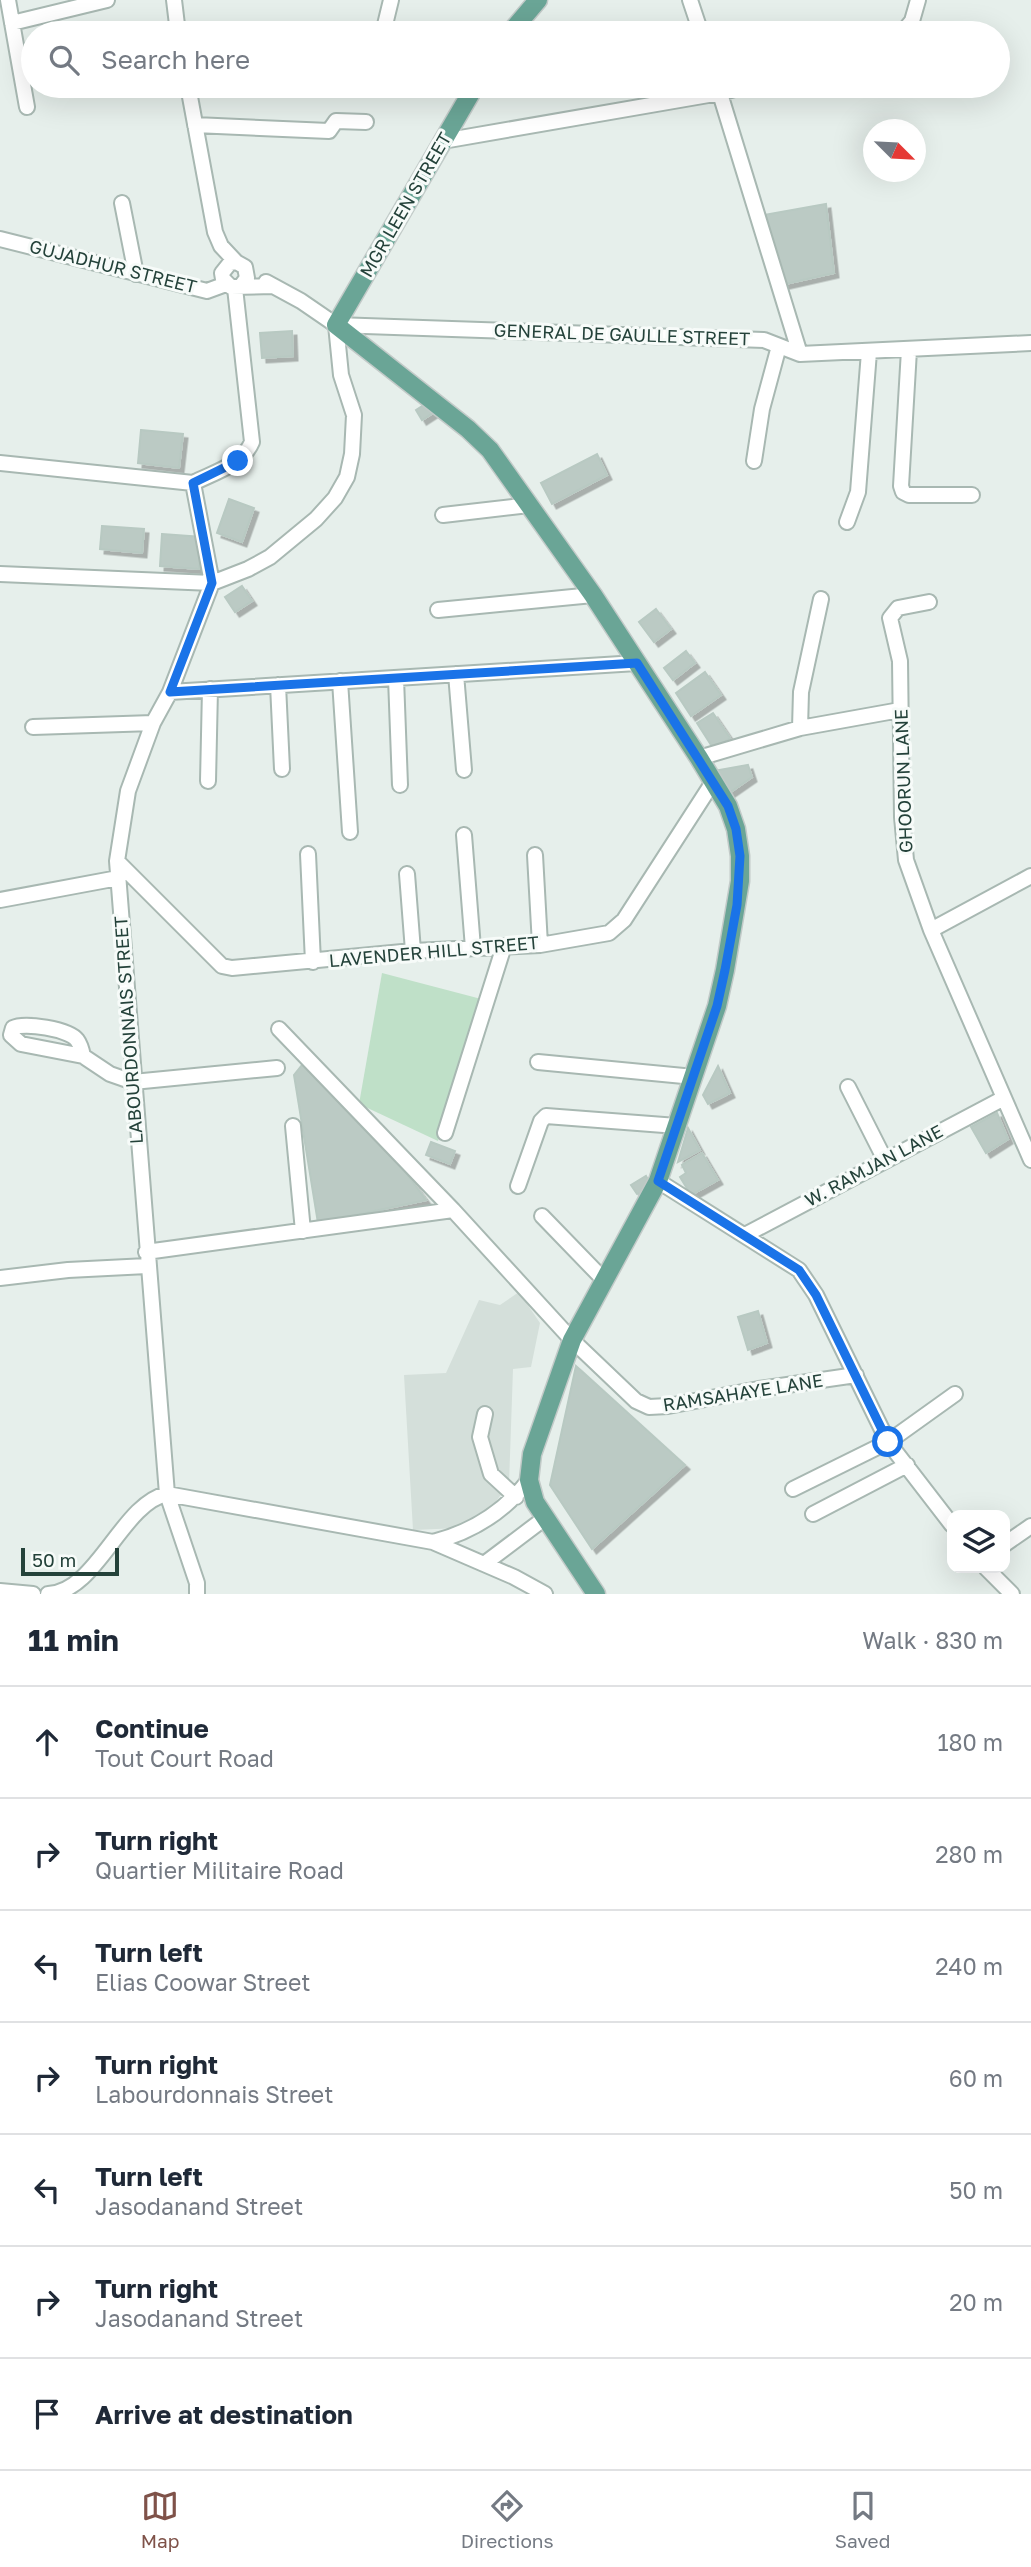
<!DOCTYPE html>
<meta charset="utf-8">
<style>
body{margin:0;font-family:"Golos Text",sans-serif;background:#f6f6f7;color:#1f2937}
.controls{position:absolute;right:21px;bottom:21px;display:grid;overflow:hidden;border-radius:14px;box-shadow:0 7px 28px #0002}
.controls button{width:63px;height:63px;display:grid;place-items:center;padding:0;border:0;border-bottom:2px solid #e0e1e3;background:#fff;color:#1f2937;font:35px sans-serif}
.compass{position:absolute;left:863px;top:119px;width:63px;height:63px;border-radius:50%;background:#fff;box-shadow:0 7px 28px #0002;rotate:114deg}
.scale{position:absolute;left:21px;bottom:18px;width:98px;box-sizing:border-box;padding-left:7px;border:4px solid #24423a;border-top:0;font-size:19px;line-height:24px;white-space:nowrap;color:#24423a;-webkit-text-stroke:5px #f7fbf9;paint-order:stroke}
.stop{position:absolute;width:21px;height:21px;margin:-16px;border:5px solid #1a73e8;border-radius:50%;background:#fff}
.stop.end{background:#1a73e8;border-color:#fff;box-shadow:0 2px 7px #0008}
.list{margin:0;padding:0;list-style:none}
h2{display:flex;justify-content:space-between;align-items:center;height:91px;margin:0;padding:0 28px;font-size:30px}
h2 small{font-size:23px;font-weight:400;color:#747a83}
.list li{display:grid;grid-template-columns:46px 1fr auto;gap:21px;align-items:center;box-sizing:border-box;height:112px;padding:0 28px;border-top:2px solid #e0e1e3}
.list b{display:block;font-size:26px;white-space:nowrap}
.list p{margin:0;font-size:23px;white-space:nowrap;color:#747a83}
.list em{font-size:23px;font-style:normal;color:#747a83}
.icon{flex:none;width:38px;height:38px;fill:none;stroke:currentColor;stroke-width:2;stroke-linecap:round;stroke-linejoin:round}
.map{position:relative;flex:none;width:1031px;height:1594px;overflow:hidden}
.search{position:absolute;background:#fff;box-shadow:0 7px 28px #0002;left:21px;right:21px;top:21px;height:77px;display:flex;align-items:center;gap:18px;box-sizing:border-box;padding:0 24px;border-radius:38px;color:#747a83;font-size:26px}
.sheet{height:875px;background:#fff}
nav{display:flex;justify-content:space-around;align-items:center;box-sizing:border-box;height:98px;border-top:2px solid #e0e1e3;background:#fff;font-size:19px;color:#747a83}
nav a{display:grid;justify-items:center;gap:4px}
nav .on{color:#7f5249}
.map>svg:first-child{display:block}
.built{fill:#d4dfda}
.green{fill:#bfe0c8}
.building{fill:#bbcac4;stroke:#b8c9c2;stroke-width:2;filter:url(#shadow)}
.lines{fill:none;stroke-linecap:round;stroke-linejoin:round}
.minor-casing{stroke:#a8b8b2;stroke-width:18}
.major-casing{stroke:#c2cac8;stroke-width:21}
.minor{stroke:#fff;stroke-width:14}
.major{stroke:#6aa596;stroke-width:18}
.route{stroke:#1a73e8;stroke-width:9}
.labels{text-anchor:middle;stroke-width:6;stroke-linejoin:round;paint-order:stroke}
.street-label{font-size:18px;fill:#24423a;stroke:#f7fbf9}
</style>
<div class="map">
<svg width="1031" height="1594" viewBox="0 0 1031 1594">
<defs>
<filter id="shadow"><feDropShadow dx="4.5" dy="4.5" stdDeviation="0" flood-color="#0004"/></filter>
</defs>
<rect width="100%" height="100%" fill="#e6efeb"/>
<path class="built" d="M519 1292 540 1323 531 1367 513 1369 509 1484 488 1512 460 1528 413 1530 404 1375 446 1373 479 1300 500 1305Z"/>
<path class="green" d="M382 973 485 1000 438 1141 359 1104Z"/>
<path class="building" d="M826 204 834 273 785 284 764 215Z
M292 331 293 356 262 358 260 333Z
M427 403 433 413 422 420 416 410Z
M141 430 183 434 179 468 138 463Z
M597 454 607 475 552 504 541 483Z
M229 499 254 508 242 542 217 533Z
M102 526 144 529 142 553 100 549Z
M162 534 202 537 199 569 160 566Z
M242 586 252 601 235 612 225 597Z
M656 609 671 629 654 642 639 622Z
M686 651 695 663 673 680 664 668Z
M705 672 721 695 691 716 676 693Z
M713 713 730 738 717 747 711 745 697 723Z
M748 765 752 777 729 793 714 771Z
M306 1060 383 1142 426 1200 318 1223 294 1075Z
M718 1066 730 1093 708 1104 703 1095Z
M997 1113 1008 1139 986 1153 971 1127Z
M688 1128 700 1150 678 1162Z
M431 1142 455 1151 450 1164 426 1155Z
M702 1153 718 1180 691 1195 680 1177 686 1173 682 1165Z
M646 1176 650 1183 647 1192 637 1194 631 1185Z
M758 1311 767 1343 748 1350 738 1317Z
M576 1366 685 1465 592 1549 550 1485Z"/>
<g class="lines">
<defs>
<path id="minor" d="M8 0 27 107
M174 0 178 33
M690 0 701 33
M12 23 107 0
M383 33 391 0
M902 33 912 21 918 0
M188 86 215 232 221 246 236 262
M718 87 800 354
M195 125 329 131 336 121 366 122
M443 141 720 93 745 86
M122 203 136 274
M0 239 207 291 226 284
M266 282 301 301 336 325
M241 286 247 278 245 267 236 262 230 263 222 273 223 279 231 287 273 286
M336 325 764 340 800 354 1031 343
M909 350 901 486 903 492 909 495H972
M754 461 762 409 779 346
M0 463 193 483
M193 483C215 472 242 465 252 442L235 288
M193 483 212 583
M443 515 529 505
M847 522 858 492 869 352
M0 574 212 583 248 569 270 557 316 519 335 498 347 477 352 454 354 415 341 375 336 325
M929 602 898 608 890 618 900 661 902 817 906 860 931 930 1031 1160
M438 610 593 595
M456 674 464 770
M396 678 400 785
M340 681 350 832
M278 685 282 769
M170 692 637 663
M33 727 153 723
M800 728 801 692 821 599
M699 758 800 728 900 710
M208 781 210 689
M464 835 473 948
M308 854 313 962
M535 855 540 945
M117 861 222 966 232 968 413 951 540 945 609 933 624 920 713 782
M407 874 413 951
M0 900 118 878
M931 930 1031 876
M279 1029 453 1210 572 1340 636 1401 649 1407 668 1406 759 1389 856 1375
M83 1056C82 1051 80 1044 77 1040 69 1029 24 1022 13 1028L11 1035 21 1044 83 1056 110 1074 133 1082 277 1068
M538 1062 694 1077
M848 1087 885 1160
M293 1126 303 1231
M445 1133 504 946
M658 1181 799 1270 816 1295 888 1442 952 1525
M518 1186 541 1121 546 1116 677 1126
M542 1216 603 1279
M745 1235 1004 1098
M146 1252 453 1210
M0 1278 68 1270 147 1266
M485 1414 480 1437 491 1474 516 1497
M793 1489 888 1442 955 1394
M813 1514 907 1465
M433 1542C472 1532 504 1512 529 1480
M1005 1544 1031 1526
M484 1564 545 1518
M986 1568 1012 1594
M0 1591 33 1594
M48 1594C97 1592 122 1503 167 1494L433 1542 514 1577 545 1594
M197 1594V1583L167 1494 117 861 128 791 153 723 170 692 212 583"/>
<path id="major" d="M510 33 538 0
M475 86 336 325 468 429 490 450 593 595 699 758 728 806 736 829 740 856V881L725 970 717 1006 658 1181 572 1340 532 1454 529 1480 535 1502 596 1594"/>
</defs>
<use href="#minor" class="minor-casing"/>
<use href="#major" class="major-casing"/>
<use href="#minor" class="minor"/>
<use href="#major" class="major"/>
</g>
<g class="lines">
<path class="route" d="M238 461 193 483 212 583 170 692 637 663 728 806 736 829 740 856 737 905 725 970 717 1006 658 1181 799 1270 816 1295 888 1442"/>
</g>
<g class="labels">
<g class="street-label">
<text transform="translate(406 205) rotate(-60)" y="6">MGR LEEN STREET</text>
<text transform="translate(113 267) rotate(14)" y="6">GUJADHUR STREET</text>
<text transform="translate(622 335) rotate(2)" y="6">GENERAL DE GAULLE STREET</text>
<text transform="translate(904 781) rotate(-92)" y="6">GHOORUN LANE</text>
<text transform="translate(434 952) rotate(-5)" y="6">LAVENDER HILL STREET</text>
<text transform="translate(129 1030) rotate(-94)" y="6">LABOURDONNAIS STREET</text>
<text transform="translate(874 1166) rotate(-28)" y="6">W. RAMJAN LANE</text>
<text transform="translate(743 1393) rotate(-9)" y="6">RAMSAHAYE LANE</text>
</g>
</g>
</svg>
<div class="controls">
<button><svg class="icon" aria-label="layers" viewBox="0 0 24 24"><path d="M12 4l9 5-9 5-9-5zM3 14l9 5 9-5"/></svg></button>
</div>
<svg class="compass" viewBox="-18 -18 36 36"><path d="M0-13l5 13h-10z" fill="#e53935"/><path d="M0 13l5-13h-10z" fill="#747a83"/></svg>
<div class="scale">50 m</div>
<div class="stop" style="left:888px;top:1442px"></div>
<div class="stop end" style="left:238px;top:461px"></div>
<div class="search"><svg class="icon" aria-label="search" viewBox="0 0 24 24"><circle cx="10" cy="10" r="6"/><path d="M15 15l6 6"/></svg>Search here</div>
</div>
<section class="sheet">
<h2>11 min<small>Walk · 830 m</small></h2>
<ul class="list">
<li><svg class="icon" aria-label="ahead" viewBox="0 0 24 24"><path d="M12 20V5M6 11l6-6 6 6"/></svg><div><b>Continue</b><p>Tout Court Road</p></div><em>180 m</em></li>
<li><svg class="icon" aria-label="right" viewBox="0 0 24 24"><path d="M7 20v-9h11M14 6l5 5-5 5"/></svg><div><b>Turn right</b><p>Quartier Militaire Road</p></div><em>280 m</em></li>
<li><svg class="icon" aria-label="left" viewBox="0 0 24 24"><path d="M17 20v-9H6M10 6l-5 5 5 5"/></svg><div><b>Turn left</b><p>Elias Coowar Street</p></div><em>240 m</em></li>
<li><svg class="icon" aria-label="right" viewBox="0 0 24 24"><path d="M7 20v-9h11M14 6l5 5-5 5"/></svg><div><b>Turn right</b><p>Labourdonnais Street</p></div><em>60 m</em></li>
<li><svg class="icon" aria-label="left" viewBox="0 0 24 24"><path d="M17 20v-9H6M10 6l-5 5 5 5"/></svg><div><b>Turn left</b><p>Jasodanand Street</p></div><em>50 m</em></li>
<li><svg class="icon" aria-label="right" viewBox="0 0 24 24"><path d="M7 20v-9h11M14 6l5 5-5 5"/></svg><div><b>Turn right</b><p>Jasodanand Street</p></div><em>20 m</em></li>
<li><svg class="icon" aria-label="arrive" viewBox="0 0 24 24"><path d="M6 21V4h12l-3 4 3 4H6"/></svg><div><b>Arrive at destination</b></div></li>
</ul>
</section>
<nav>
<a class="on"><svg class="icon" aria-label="map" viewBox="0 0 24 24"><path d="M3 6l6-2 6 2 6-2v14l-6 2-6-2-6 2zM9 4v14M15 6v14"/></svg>Map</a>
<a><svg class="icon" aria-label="directions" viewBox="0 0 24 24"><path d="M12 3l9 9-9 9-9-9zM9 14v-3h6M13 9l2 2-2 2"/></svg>Directions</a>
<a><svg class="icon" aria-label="saved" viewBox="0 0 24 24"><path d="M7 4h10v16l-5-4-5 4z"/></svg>Saved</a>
</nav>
